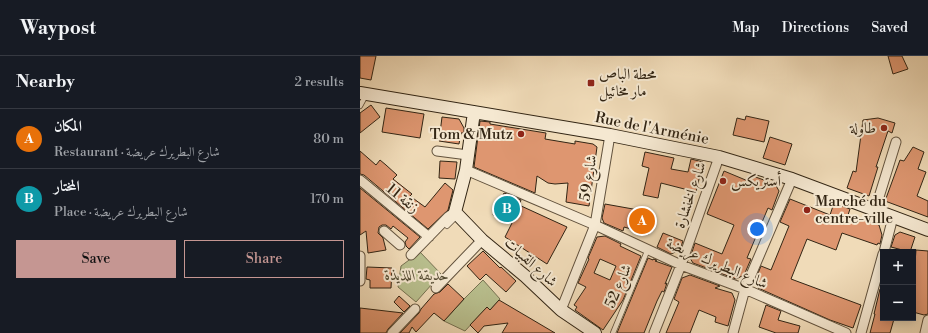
<!DOCTYPE html>
<meta charset="utf-8">
<style>
body{margin:0;font-family:"Libre Bodoni",Amiri,serif;background:#242831;color:#f1f3f6}
.controls{position:absolute;right:12px;bottom:12px;display:grid;overflow:hidden;border-radius:0px;box-shadow:0 2px 10px #0003}
.controls button{width:36px;height:36px;display:grid;place-items:center;padding:0;border:0;border-bottom:1px solid #363941;background:#171b24;color:#f1f3f6;font:20px sans-serif}
.you{position:absolute;left:397px;top:173px;width:14px;height:14px;margin:-10px;border:3px solid #fff;border-radius:50%;background:#1a73e8;box-shadow:0 0 0 6px #1a73e833}
.badge{display:grid;place-items:center;width:26px;height:26px;border-radius:50%;background:#c59692;color:#fff;font-size:13px;font-weight:700}
.pin{position:absolute;translate:-50% -50%;border:2px solid #fff;box-shadow:0 1px 4px #0006}
.list{margin:0;padding:0;list-style:none}
h2{display:flex;justify-content:space-between;align-items:center;height:52px;margin:0;padding:0 16px;font-size:17px}
h2 small{font-size:13px;font-weight:400;color:#9ea1a6}
.list li{display:grid;grid-template-columns:26px 1fr auto;gap:12px;align-items:center;box-sizing:border-box;height:60px;padding:0 16px;border-top:1px solid #363941}
.list b{display:block;font-size:15px;white-space:nowrap}
.list p{margin:0;font-size:13px;white-space:nowrap;color:#9ea1a6}
.list em{font-size:13px;font-style:normal;color:#9ea1a6}
.actions{display:flex;gap:8px;padding:12px 16px}
.actions a{flex:1;padding:9px 0;border:1px solid #c59692;border-radius:0px;text-align:center;font-size:14px;color:#c59692}
.actions .main{background:#c59692;color:#111}
.map{position:relative;flex:none;width:568px;height:277px;overflow:hidden}
header{display:flex;align-items:center;gap:24px;box-sizing:border-box;height:56px;padding:0 20px;background:#171b24;border-bottom:1px solid #363941}
header strong{font-size:19px}
nav{display:flex;gap:22px;margin-inline-start:auto;font-size:14px}
main{display:flex}
aside{flex:1;background:#171b24}
.map>svg:first-child{display:block}
.green{fill:#b9c08f;stroke:#767252}
.building{fill:#de9670;stroke:#322514;fill-rule:evenodd}
.lines{fill:none;stroke-linecap:round;stroke-linejoin:round}
.lane-casing{stroke:#62523d;stroke-width:6}
.street-casing{stroke:#62523d;stroke-width:11}
.secondary-casing{stroke:#322514;stroke-width:14}
.lane{stroke:#f5e8d1;stroke-width:4.5}
.street{stroke:#f5e8d1;stroke-width:9}
.secondary{stroke:#f5e8d1;stroke-width:12}
.poi-dot{fill:#8f2418;stroke:#f5e8d1;stroke-width:1.5}
.labels{text-anchor:middle;stroke-width:4;stroke-linejoin:round;paint-order:stroke}
.poi-label{font-size:15px;fill:#322514;stroke:#f5e8d1;text-anchor:start}
.street-label{font-size:15px;fill:#322514;stroke:#f5e8d1}
.park-label{font-size:15px;font-style:italic;fill:#544c33;stroke:#f5e8d1}
</style>
<header>
<strong>Waypost</strong>
<nav><a>Map</a><a>Directions</a><a>Saved</a></nav>
</header>
<main>
<aside>
<h2>Nearby<small>2 results</small></h2>
<ul class="list">
<li><span class="badge" style="background:#e8710a">A</span><div><b>المكان</b><p>Restaurant · شارع البطريرك عريضة</p></div><em>80 m</em></li>
<li><span class="badge" style="background:#0f9aa8">B</span><div><b>المختار</b><p>Place · شارع البطريرك عريضة</p></div><em>170 m</em></li>
</ul>
<div class="actions"><a class="main">Save</a><a>Share</a></div>
</aside>
<div class="map">
<svg width="568" height="277" viewBox="0 0 568 277">
<rect width="100%" height="100%" fill="#f0dbb8"/>
<filter id="stains"><feTurbulence type="fractalNoise" baseFrequency=".005" numOctaves="4"/><feColorMatrix values="0 0 0 0 .2 0 0 0 0 .09 0 0 0 0 .02 0 0 0 .5 -.17"/></filter>
<radialGradient id="worn" r=".72"><stop offset=".6" stop-color="#630" stop-opacity="0"/><stop offset="1" stop-color="#630" stop-opacity=".3"/></radialGradient>
<path class="green" d="M60 196 81 218 56 246 38 231 41 210Z
M123 224 140 243 130 254 127 251 105 275 84 265 104 243Z"/>
<path class="building" d="M0 0H16L11 24 0 22Z
M528 0H542L548 13 533 18Z
M11 49 20 61 0 77V57Z
M26 52 64 58 60 82 22 76Z
M386 60 409 65 404 86 373 79 377 62 385 64Z
M82 61 99 63 104 72V77H101L99 88 79 85Z
M518 62 535 67 532 77 528 75 516 111H518L509 140 487 132 493 115 496 116 503 64Z
M120 65 130 66V68L186 77 185 83 215 88V85L233 88 237 91 229 150 206 146 208 127 195 128 188 127 177 120 175 137 114 111Z
M410 81 432 88 425 109 403 102Z
M553 91 564 96 558 113 566 116 557 140 568 145V161L525 145 540 104 544 105Z
M0 95 16 109 20 104 26 109 37 119 33 123 52 138 50 140 65 151 85 127 93 134 88 154 68 173 4 119 0 118Z
M285 96 314 102 311 113 328 116 331 103 343 106 336 136 301 127 298 142 283 139 289 112 282 110Z
M80 105 97 106 95 123 79 122Z
M364 115 388 125 390 119 415 128 419 135 412 154 408 152 387 202 391 203 384 219 376 223 333 207 330 202 335 187 362 198 374 169 347 158Z
M0 132 60 181 49 193 46 190 45 186 48 182 33 170 31 173 26 169H22L19 171 18 177 23 182 26 194 8 197 6 175 0 179Z
M144 137 161 144 159 149 207 171 187 208 145 181 152 167 133 159Z
M430 143 470 159 474 147 490 153 488 159 519 169 522 179 520 188 518 187 517 189 482 177 476 194 447 183 431 223 501 249 493 272 470 264 398 232 400 229 394 227 401 210 411 214 429 170 420 166Z
M245 148 273 153 294 159 289 178 264 171 263 175 244 167 242 162Z
M540 176 555 181 550 196 531 191 535 179Z
M303 177 323 185 320 194 311 198 297 191Z
M245 180 261 188 260 190 281 200 263 244 243 274 215 254 217 251 214 249 226 231 218 227 229 203 228 202 237 181ZM240 203 256 210 250 224 234 217Z
M556 194 568 195V258L564 259 553 256V220H554Z
M123 195 140 212 141 211 156 225 146 236 126 218 120 224 107 210Z
M288 202 293 204V203L297 204 295 205 312 211 305 228 307 227 304 236 302 235 297 245 284 277H257Z
M7 211 32 212 31 232H10V224L6 223Z
M330 219 360 230 355 232 372 237 375 244 368 270 355 266 356 261 339 254 330 277H306L319 246 314 243 322 222Z
M88 228 104 243 84 265 74 257 56 276 52 271 49 277H40L59 257 61 253 74 238 80 236Z
M520 233H523V262H533L534 263 530 277H510L515 258H514Z
M39 240 50 250 44 256 34 246Z
M139 244 195 277H142L148 267 124 270 118 277 110 269 127 251 130 254Z
M406 249 421 255 418 264 440 270 438 277H416L399 271Z
M0 252 43 257 28 273 26 277H0Z"/>
<g class="lines">
<defs>
<path id="lane" d="M0 50 6 39
M87 170 97 160
M253 277 288 193"/>
<path id="street" d="M77 95 108 99
M106 114 235 169 321 209 385 233 486 277
M0 124 69 181
M515 154 536 86
M24 175 40 189
M524 196 533 161
M51 199 88 161 95 156
M0 200V225
M76 232 122 184
M201 254 235 169 250 79
M32 277 55 253
M294 277 321 209 359 101
M373 277 385 233 432 123
M501 277 523 198
M565 277 568 264"/>
<path id="secondary" d="M0 37 250 79 359 101 432 123 568 174
M114 56 106 114 95 156 122 184 165 220 201 254 235 277"/>
</defs>
<use href="#lane" class="lane-casing"/>
<use href="#street" class="street-casing"/>
<use href="#secondary" class="secondary-casing"/>
<use href="#lane" class="lane"/>
<use href="#street" class="street"/>
<use href="#secondary" class="secondary"/>
</g>
<g class="poi-dot">
<rect x="227" y="23" width="8" height="8" rx="2"/>
<circle cx="524" cy="72" r="4"/>
<circle cx="161" cy="78" r="4"/>
<circle cx="363" cy="125" r="4"/>
<circle cx="447" cy="154" r="4"/>
</g>
<g class="labels">
<g class="poi-label">
<text x="239" y="23">محطة الباص<tspan x="239" dy="17">مار مخائيل</tspan></text>
<text x="516" y="77" text-anchor="end">طاولة</text>
<text x="153" y="83" text-anchor="end">Tom &amp; Mutz</text>
<text x="371" y="130">أستريكس</text>
<text x="455" y="150">Marché du<tspan x="455" dy="17">centre-ville</tspan></text>
</g>
<g class="street-label">
<text transform="translate(292 72) rotate(11)" y="5">Rue de l'Arménie</text>
<text transform="translate(228 122) rotate(-81)" y="5">شارع 59</text>
<text transform="translate(330 139) rotate(-71)" y="5">شارع الخنشارة</text>
<text transform="translate(43 142) rotate(39)" y="5">زنقة 11</text>
<text transform="translate(171 206) rotate(42)" y="5">شارع القبيات</text>
<text transform="translate(357 207) rotate(23)" y="5">شارع البطريرك عريضة</text>
<text transform="translate(258 230) rotate(-67)" y="5">شارع 52</text>
</g>
<g class="park-label">
<text x="57" y="224">حديقة اللذيذة</text>
</g>
</g>
<rect width="100%" height="100%" filter="url(#stains)"/>
<rect width="100%" height="100%" fill="url(#worn)"/>
</svg>
<div class="controls">
<button>+</button>
<button>−</button>
</div>
<div class="you"></div>
<div class="pin badge" style="left:282px;top:165px;background:#e8710a">A</div>
<div class="pin badge" style="left:147px;top:153px;background:#0f9aa8">B</div>
</div>
</main>
